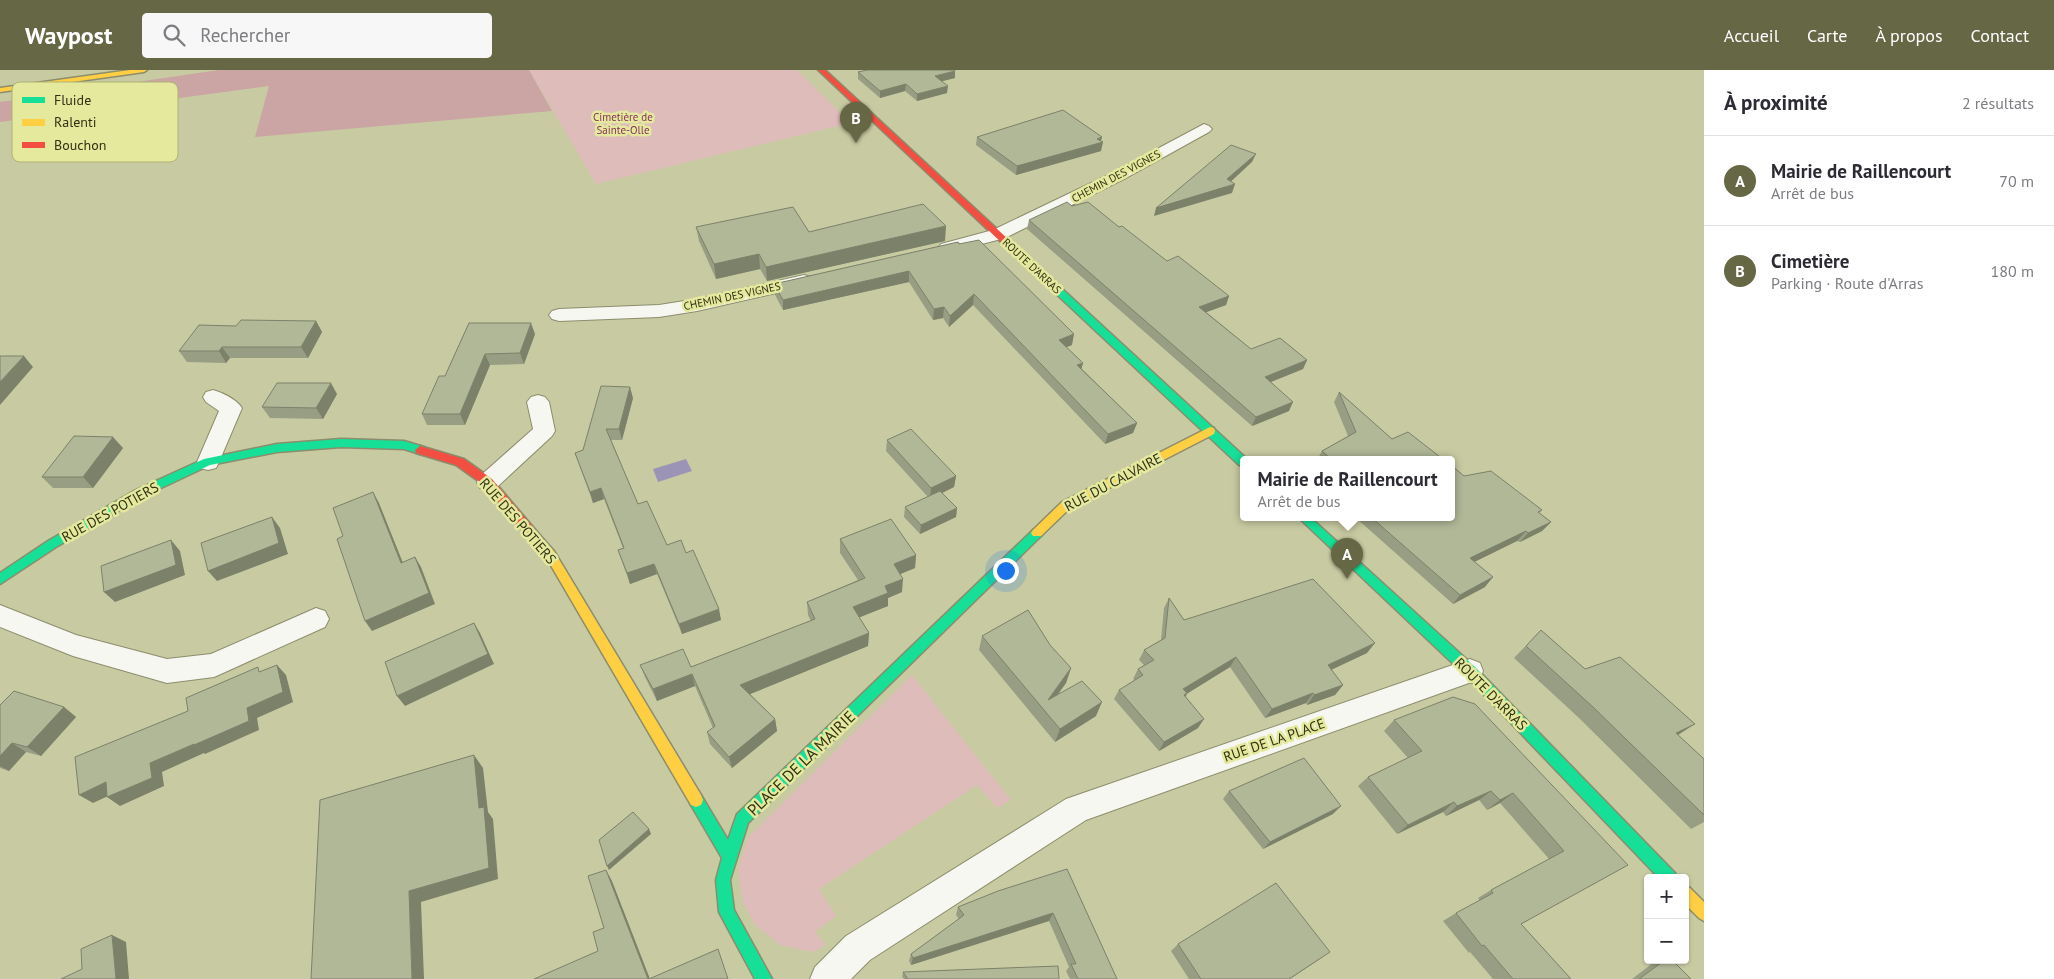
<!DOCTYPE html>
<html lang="fr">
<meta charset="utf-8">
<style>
body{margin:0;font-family:"PT Sans",sans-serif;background:#f7f7f7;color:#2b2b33}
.controls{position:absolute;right:15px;bottom:15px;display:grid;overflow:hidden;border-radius:5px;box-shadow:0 1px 4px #0004}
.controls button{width:45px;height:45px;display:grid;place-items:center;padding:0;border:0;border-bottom:1px solid #e1e1e2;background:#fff;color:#2b2b33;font:25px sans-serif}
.you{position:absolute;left:1005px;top:500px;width:18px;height:18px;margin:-12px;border:4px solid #fff;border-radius:50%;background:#1a73e8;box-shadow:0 0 0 8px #1a73e833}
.badge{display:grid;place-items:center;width:32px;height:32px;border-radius:50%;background:#656745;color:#fff;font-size:16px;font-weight:700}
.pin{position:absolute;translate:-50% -41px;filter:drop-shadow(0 1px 2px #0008)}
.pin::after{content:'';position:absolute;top:26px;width:18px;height:15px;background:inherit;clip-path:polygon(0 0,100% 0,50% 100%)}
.popup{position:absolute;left:1240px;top:386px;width:215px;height:65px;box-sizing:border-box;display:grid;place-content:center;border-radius:5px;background:#fff;filter:drop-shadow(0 1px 4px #0005);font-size:16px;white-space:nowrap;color:#7c7c81}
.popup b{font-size:19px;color:#2b2b33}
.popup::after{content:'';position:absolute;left:50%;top:100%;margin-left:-10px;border:10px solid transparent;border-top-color:#fff}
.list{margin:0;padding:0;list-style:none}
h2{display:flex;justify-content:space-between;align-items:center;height:65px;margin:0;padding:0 20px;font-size:21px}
h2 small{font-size:16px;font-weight:400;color:#7c7c81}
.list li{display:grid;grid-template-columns:32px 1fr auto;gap:15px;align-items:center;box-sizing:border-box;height:90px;padding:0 20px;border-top:1px solid #e1e1e2}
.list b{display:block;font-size:19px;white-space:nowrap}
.list p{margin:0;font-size:16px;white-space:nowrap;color:#7c7c81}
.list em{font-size:16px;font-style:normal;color:#7c7c81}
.icon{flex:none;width:28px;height:28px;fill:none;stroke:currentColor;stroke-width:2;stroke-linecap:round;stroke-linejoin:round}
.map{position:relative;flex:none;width:1704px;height:909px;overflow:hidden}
header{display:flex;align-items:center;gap:30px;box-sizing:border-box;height:70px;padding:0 25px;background:#656745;color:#fff}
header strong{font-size:24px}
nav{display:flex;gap:28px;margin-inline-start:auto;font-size:18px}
.search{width:350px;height:45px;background:#f7f7f7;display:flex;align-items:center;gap:12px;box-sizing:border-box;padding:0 18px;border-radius:5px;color:#7c7c81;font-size:19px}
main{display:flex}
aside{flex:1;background:#fff}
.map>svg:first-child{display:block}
.green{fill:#debcb9}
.forest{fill:#cba4a4}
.water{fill:#9c94b6}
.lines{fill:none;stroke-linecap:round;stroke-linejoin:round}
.street-casing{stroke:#8b8d6c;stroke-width:2}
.fast-casing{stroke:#8b8d6c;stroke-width:3}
.slow-casing{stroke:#8b8d6c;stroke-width:3}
.jam-casing{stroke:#8b8d6c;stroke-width:3}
.street{fill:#f7f7f1;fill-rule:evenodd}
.fast{fill:#16e098;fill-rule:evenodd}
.slow{fill:#ffcf43;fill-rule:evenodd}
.jam{fill:#f24e42;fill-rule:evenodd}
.wall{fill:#989e83}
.shaded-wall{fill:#7c816a}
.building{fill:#b1b898;stroke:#7c816a}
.labels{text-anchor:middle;stroke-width:5;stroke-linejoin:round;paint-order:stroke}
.far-park-label{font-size:11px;fill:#88315e;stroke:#e4e99e}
.far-street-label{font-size:11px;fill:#303113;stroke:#e4e99e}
.street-label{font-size:14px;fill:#303113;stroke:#e4e99e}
.near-street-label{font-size:16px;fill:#303113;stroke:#e4e99e}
.key{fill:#e4e99e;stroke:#aeb274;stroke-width:1}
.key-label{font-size:14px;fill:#303113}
</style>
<header>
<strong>Waypost</strong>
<div class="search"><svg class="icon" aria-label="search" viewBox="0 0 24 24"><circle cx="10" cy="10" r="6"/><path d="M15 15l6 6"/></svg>Rechercher</div>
<nav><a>Accueil</a><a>Carte</a><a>À propos</a><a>Contact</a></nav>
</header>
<main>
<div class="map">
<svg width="1704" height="909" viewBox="0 0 1704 909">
<rect width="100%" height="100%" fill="#c8cba2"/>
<path class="green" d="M529 0H797L851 53 596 114Z
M912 605 1011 730 997 738 977 715 819 819 836 846 815 862 826 875 813 882 780 875 755 855 743 832 738 800 748 767Z"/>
<path class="forest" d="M219 0H529L552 41 255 67 269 16 0 52V32Z"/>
<path class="water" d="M686 389 692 401 658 412 653 399Z"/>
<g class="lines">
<defs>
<path id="street" d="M1204 54 1209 56 1212 59 1209 62 1124 109 1005 168 947 183 941 182 938 178 941 174 993 160 1112 103Z
M804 205 811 207 813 211 811 215 697 241 659 247 559 251 552 249 549 245 552 241 559 239 659 235 697 229Z
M213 320C223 323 236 329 242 338L219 392 216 398 208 400 200 398 197 392 219 341 206 332 203 327 206 322Z
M538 325 545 327 549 332 555 361 552 366 496 418 488 420 480 418 477 412 480 406 533 359 527 332 531 327Z
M0 535 76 565 167 589 211 584 316 538 325 541 329 549 325 557 223 603 214 607 167 613 73 586 0 557Z
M1470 589 1480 593 1483 601 1480 609 1086 750 870 890 851 909H810L815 897 846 866 1066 729Z"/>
<path id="fast" d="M1006 169 1009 170 1247 389 1243 390V396L1239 395 1003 174 1002 172Z
M341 369 404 371 424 377 425 380 420 384 404 379 341 377 277 382 210 395 144 426 56 477 0 514V503L48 471 136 420 204 389 277 374Z
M1299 448H1311L1475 597 1675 803 1677 808H1659L1465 605Z
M1037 459 1041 460 1043 463 1041 466 748 753 730 810 734 840 772 909H755L719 842 716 810 722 788 691 735 689 730 691 725 696 723 701 725 728 770 737 744 1033 460Z"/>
<path id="slow" d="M130 0H147L144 2 0 22V18Z
M1210 357 1214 358 1215 361 1214 364 1070 438 1041 466H1033L1031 463 1033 460 1062 432Z
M540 469 544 470 554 481 701 725 703 730 701 735 696 737 691 735 546 487 534 473 536 470Z
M1685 816 1690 818 1704 832V851L1699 848 1685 834Z"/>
<path id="jam" d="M818 0H825L1009 170V174H1003Z
M420 376 464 389 492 409 544 470 546 473 544 476H536L484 415 456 395 416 383 415 380Z"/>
</defs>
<use href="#street" class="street-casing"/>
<use href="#fast" class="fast-casing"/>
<use href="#slow" class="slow-casing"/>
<use href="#jam" class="jam-casing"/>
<use href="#street" class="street"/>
<use href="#fast" class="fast"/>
<use href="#slow" class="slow"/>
<use href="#jam" class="jam"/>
</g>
<path class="wall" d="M858 2 955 8 942 11 947 23 917 31 905 21 880 28 858 9Z
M977 67H1102L1101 71V81L1016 105 976 75Z
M1072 136 1119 157 1167 191 1229 226 1226 235 1206 242 1251 279 1307 290 1303 299 1271 312 1289 341 1252 356 1027 159 1029 150Z
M696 157 809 162 945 171 767 211 760 199 716 209 699 171Z
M958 172 1072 275 1066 277 1083 293 1081 298 1137 353 1133 363 1105 374 973 235 949 257 943 248 933 250 909 212 783 240 775 225 774 214Z
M316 251 322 262 308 288H230L226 293 187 292 179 281 236 256Z
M469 253 535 264 524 294 490 295 465 355H427L422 344 445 306Z
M1339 322 1392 369 1444 390H1317L1322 381 1348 366 1334 332Z
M337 324 323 349 270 348 262 337Z
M633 328 622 370H611L638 434 667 475 686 483 721 550 682 564 657 504 630 514 618 480 623 478 604 429 593 433 575 383 583 380Z
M887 370 956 406 954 417 942 423 957 438 956 447 920 464 904 447 905 437 928 427 886 381Z
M123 378 93 418H53L42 407Z
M1464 406 1542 440 1539 443 1551 452 1542 461 1520 472 1517 471 1474 492 1485 517 1453 534 1356 448H1451Z
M840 469 916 485 915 498 900 504 902 522 888 528V536L859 547 869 563 868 576 750 624 775 649 777 661 732 698 710 674 707 662 713 658 695 616 657 631 645 607 640 595 691 597 811 551 808 545 807 532 858 510 840 483Z
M1169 528 1184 550 1367 583 1331 600 1343 615 1335 625 1307 635 1306 633 1265 648 1230 597 1187 623 1186 627 1198 658 1159 681 1114 629 1119 620 1135 610 1133 609 1138 599 1144 595 1139 590 1144 580 1161 570 1164 538Z
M1541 560 1585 599 1678 665 1704 689V752L1691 759 1579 648 1514 588Z
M982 566 1050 575 1071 598 1066 613 1058 625 1096 646 1055 672 979 580Z
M0 635 64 637 76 647 41 686 26 682 9 701 0 698Z
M1394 650 1628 795 1521 854 1571 909H1493L1470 882 1469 883 1443 851 1456 843 1480 831 1478 828 1491 820 1549 789 1500 733 1487 740 1479 730 1446 746 1443 742 1397 764 1358 716 1368 707 1408 688 1384 661Z
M1229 721 1333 744 1263 779 1223 729Z
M1067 799 1117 909H1070L1066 901 1069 897 1049 851 911 895 909 891 911 884 959 849 956 845 958 837Z
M1178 874 1320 889 1290 909H1189L1171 881Z
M1661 890H1672L1691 909H1632L1653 893Z
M903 902 1059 909H904L902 907Z"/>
<path class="shaded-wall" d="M955 1V8L935 13V6Z
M906 14 905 21 880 28V21Z
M948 16 947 23 917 31V24Z
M1102 67 1100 73 1103 72 1101 81 1016 105 1017 96Z
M1256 84 1252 92 1225 117 1235 114 1232 123 1154 146 1156 138 1227 109Z
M946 156 945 171 767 211 766 197Z
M759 184 760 199 716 209 714 194Z
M909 201V212L783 240V230Z
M974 224 973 235 949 257 950 246Z
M1229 226 1226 235 1196 246 1199 237Z
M944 237 943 248 933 250 934 239Z
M316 251 322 262 308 288 301 277Z
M531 253 535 264 524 294 520 283Z
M1074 264 1072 275 1057 281 1059 270Z
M222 277 230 288 226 293 219 281Z
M485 284 490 295 465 355 460 344Z
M24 286 33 297 0 335V312Z
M1307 290 1303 299 1261 316 1265 307Z
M1083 293 1080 304 1077 295Z
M331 313 337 324 323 349 316 338Z
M630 317 633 328 622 370 619 359Z
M1293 332 1289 341 1252 356 1256 347Z
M1137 353 1133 363 1105 374 1108 364Z
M113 367 123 378 93 418 83 407Z
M956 406 954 417 930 429 931 418Z
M601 418 604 429 593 433 590 422Z
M373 422 379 433 407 503 401 493Z
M957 438 956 447 920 464 921 455Z
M272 447 280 458 288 484 217 511 208 501Z
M1551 452 1542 461 1520 472 1528 463Z
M1526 461 1517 471 1462 498 1470 488Z
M171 470 180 481 185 505 115 532 104 522Z
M916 485 915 498 893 507 894 494Z
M415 487 421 497 435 534 372 561 365 551Z
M654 494 657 504 630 514 627 503Z
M1493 507 1485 517 1453 534 1460 525Z
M903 509 902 522 888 528V536L853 550V537L885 516Z
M719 539 721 550 682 564 679 554Z
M474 553 480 563 494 594 405 636 397 626Z
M869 563 868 576 743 627 740 615Z
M1375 573 1367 583 1320 605 1328 595Z
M1236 587 1230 597 1185 625 1187 623 1182 633 1183 619Z
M277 595 286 605 293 632 257 648 259 660 205 684 204 683 162 702 164 716 120 736 107 727 150 693 194 674 247 638Z
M1071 598 1066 613 1045 641 1048 630Z
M692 604 695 616 657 631 653 619Z
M1343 615 1335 625 1307 635 1314 625Z
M1313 623 1306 633 1265 648 1272 639Z
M1102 632 1096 646 1055 672 1060 659Z
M64 637 76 647 41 686 27 677Z
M775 649 777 661 732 698 729 687Z
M1204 649 1198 658 1159 681 1164 672Z
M1695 654 1678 665 1660 674 1676 663Z
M12 673 26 682 9 701 0 696V686Z
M474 685 483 698 488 742 493 749 498 809 421 832 424 909H412L409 821 479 738Z
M106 712 119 721 93 733 79 725Z
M1491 721 1479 730 1446 746 1457 736Z
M1513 723 1500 733 1487 740 1500 730Z
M1454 732 1443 742 1397 764 1408 755Z
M1341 736 1333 744 1263 779 1270 772Z
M649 759 651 764 609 800 607 796Z
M606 800 612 811 650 909H648Z
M1053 843 1049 851 911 895 913 888Z
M112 865 126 872 129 909H116Z"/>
<path class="building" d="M867 0H955V1L935 6 948 16 917 24 906 14 880 21 858 2Z
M1063 40 1102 67 1097 69 1103 72 1017 96 977 67Z
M1231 75 1256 84 1227 109 1235 114 1156 138Z
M1067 132 1072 136 1088 132 1119 157 1122 156 1167 191 1178 186 1229 226 1199 237 1251 279 1280 268 1307 290 1265 307 1293 332 1256 347 1029 150Z
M923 134 946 156 766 197 759 184 714 194 696 157 793 137 809 162Z
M979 170 1074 264 1059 270 1083 293 1077 295 1137 353 1108 364 974 224 950 246 944 237 934 239 909 201 783 230 774 214 958 172 959 174Z
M241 250 316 251 301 277H222L219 281H179L199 255 236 256Z
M469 253H531L520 283 485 284 460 344H422L439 306H445Z
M0 286H24L0 312Z
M277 313H331L316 338 262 337Z
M601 316 630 317 619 359H606L638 434 647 431 667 475 681 470 686 483 693 480 719 539 679 554 654 494 627 503 618 480 624 478 601 418 590 422 575 383 583 380Z
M1339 322 1392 369 1408 362 1444 390H1332L1322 381 1356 362Z
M911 359 956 406 931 418 887 370Z
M74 366 113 367 83 407H42Z
M1451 395 1464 406 1491 401 1542 440 1538 442 1551 452 1528 463 1526 461 1470 488 1493 507 1460 525 1372 448H1451Z
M940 421 957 438 921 455 905 437Z
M373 422 401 493 415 487 429 523 365 551 337 469 343 466 333 438Z
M272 447 279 473 208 501 201 473Z
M891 449 916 485 894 494 903 509 885 516 888 523 853 537 869 563 740 615 775 649 729 687 707 662 715 656 692 604 653 619 640 595 683 579 691 597 815 549 807 532 865 508 840 469Z
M171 470 176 495 104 522 101 496Z
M1313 509 1375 573 1328 595 1343 615 1314 625 1313 623 1272 639 1236 587 1183 619 1187 623 1184 625 1204 649 1164 672 1119 620 1143 605 1138 599 1154 590 1144 580 1165 568 1169 528 1184 550Z
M1028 540 1050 575 1071 598 1048 630 1082 611 1102 632 1060 659 982 566Z
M474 553 488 584 397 626 385 592Z
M1541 560 1585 599 1620 587 1695 654 1676 663 1704 689V745L1593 637 1526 576Z
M277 595 283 622 247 638 249 651 194 675V674L150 693 152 708 107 727 106 712 79 725 75 687 188 641 186 628 258 597 259 602Z
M14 621 64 637 27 677 12 673 0 686V635Z
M1453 627 1475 634 1628 795 1521 854 1571 909H1513L1484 875 1482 876 1456 843 1493 823 1491 820 1564 781 1513 723 1500 730 1491 721 1457 736 1454 732 1408 755 1368 707 1422 681 1394 650Z
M474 685 479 738 484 737 489 798 409 821 412 909H311L320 730Z
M1304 688 1341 736 1270 772 1229 721Z
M633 742 649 759 607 796 599 770Z
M1067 799 1117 909H1078L1071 894H1076L1053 843 913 888 911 884 964 845 958 837 998 821Z
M606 800 648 909H534L598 881 593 862 604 858 588 806Z
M1276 813 1330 882 1289 909H1201L1178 874Z
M112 865 116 909H61L82 899 81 879Z
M718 879 728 909H649Z
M1665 890H1672L1691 909H1639Z
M1058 896 1059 909H908L903 902Z"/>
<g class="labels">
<g class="far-park-label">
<text x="623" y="51">Cimetière de<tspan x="623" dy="13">Sainte-Olle</tspan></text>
</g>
<g class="far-street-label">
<text transform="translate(1116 106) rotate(-28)" y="4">CHEMIN DES VIGNES</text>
<text transform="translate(1032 196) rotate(43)" y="4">ROUTE D'ARRAS</text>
<text transform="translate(732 226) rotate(-12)" y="4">CHEMIN DES VIGNES</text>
</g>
<g class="street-label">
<text transform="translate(1113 412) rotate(-28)" y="5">RUE DU CALVAIRE</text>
<text transform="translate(110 442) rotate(-29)" y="5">RUE DES POTIERS</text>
<text transform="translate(518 451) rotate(49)" y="5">RUE DES POTIERS</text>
<text transform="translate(1491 624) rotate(45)" y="5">ROUTE D'ARRAS</text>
<text transform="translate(1274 670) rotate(-19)" y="5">RUE DE LA PLACE</text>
</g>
<g class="near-street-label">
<text transform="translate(801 693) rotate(-44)" y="6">PLACE DE LA MAIRIE</text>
</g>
</g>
<rect x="12" y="12" width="166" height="80" rx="8" class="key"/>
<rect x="22" y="27" width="23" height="6" fill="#16e098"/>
<rect x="22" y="49" width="23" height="7" fill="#ffcf43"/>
<rect x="22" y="72" width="23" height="6" fill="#f24e42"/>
<g class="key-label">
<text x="54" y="35">Fluide</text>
<text x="54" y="57">Ralenti</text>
<text x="54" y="80">Bouchon</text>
</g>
</svg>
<div class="controls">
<button>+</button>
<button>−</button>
</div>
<div class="you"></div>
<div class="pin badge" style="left:1347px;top:509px">A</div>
<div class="popup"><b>Mairie de Raillencourt</b>Arrêt de bus</div>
<div class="pin badge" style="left:856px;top:73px">B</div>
</div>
<aside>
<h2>À proximité<small>2 résultats</small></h2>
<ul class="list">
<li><span class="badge">A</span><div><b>Mairie de Raillencourt</b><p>Arrêt de bus</p></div><em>70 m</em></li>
<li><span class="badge">B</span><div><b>Cimetière</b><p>Parking · Route d'Arras</p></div><em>180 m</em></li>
</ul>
</aside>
</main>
